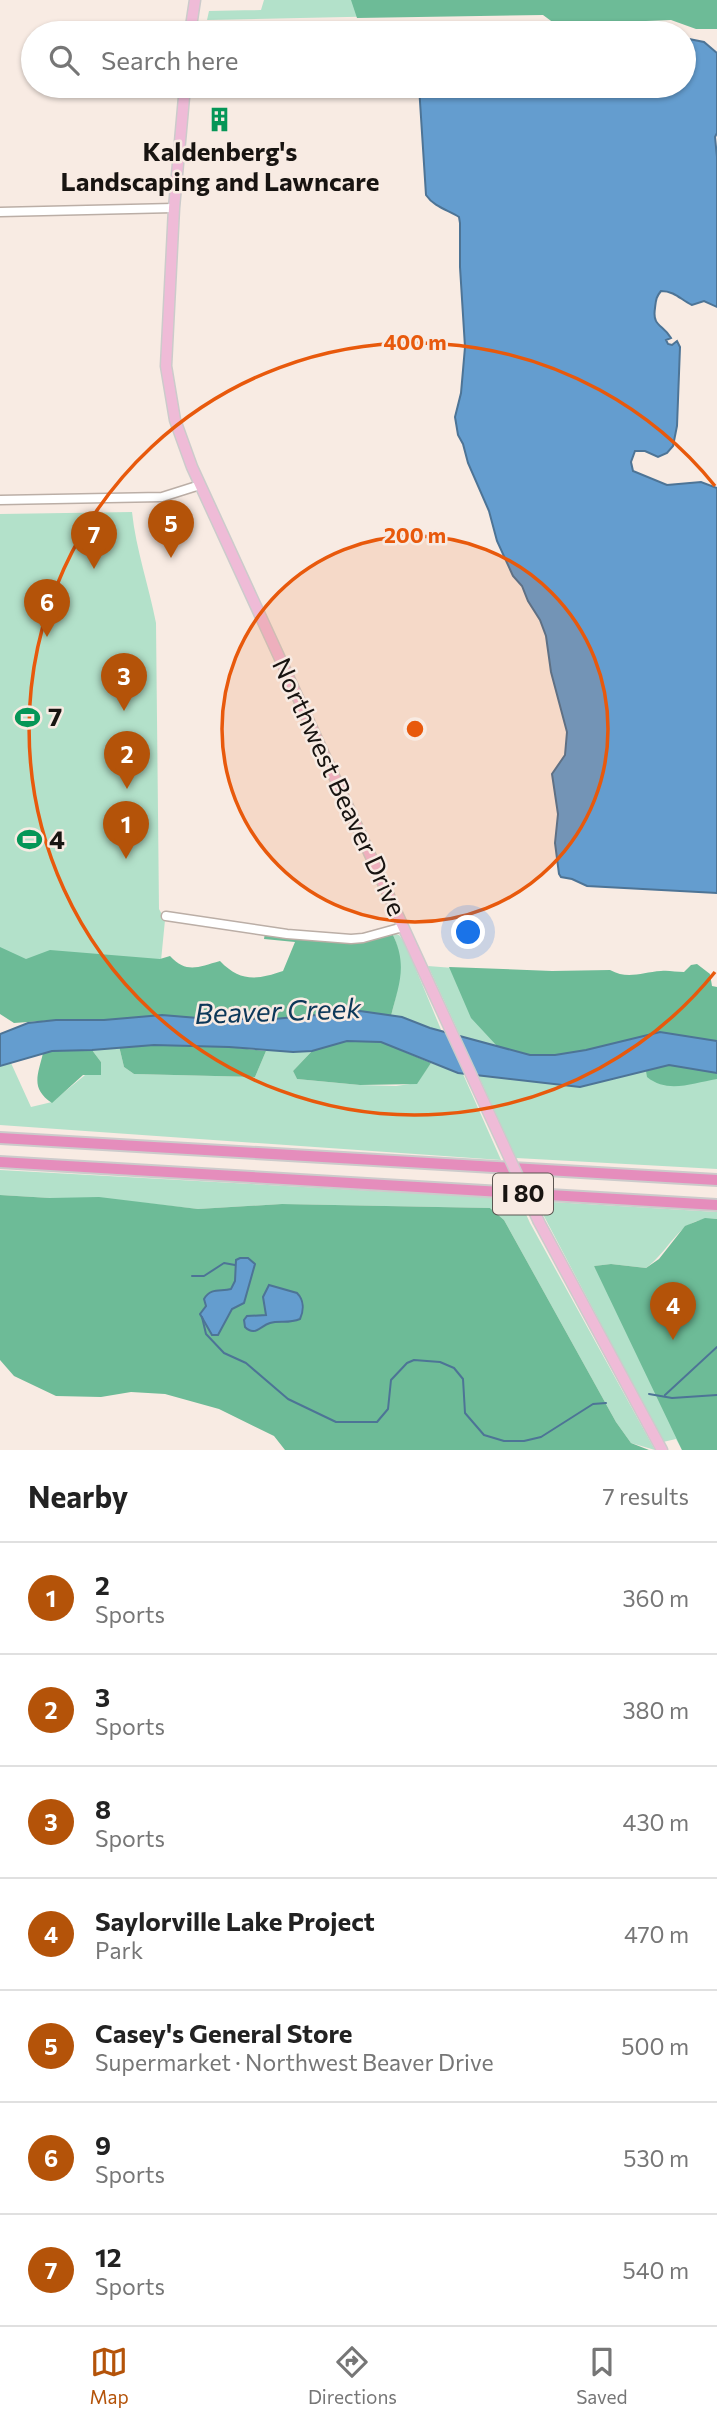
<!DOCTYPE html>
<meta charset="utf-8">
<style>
body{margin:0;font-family:Commissioner,sans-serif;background:#f6f6f6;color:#222}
.you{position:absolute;left:469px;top:933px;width:24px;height:24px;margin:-18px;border:5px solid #fff;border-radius:50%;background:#1a73e8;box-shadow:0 0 0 10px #1a73e833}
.badge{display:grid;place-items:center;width:46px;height:46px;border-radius:50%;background:#b45309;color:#fff;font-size:23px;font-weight:700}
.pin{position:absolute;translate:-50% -58px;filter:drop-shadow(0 2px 4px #0008)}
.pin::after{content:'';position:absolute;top:37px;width:24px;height:21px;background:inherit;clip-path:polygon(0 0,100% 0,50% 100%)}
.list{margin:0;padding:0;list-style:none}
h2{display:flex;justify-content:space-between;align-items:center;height:91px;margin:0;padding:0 28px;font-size:30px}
h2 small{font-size:23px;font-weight:400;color:#767676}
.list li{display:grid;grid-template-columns:46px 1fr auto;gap:21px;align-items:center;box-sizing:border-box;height:112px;padding:0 28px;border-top:2px solid #e0e0e0}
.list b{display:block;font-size:26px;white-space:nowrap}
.list p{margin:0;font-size:23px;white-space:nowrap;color:#767676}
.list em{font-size:23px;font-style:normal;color:#767676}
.icon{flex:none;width:38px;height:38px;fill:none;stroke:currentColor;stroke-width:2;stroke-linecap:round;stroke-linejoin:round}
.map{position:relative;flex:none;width:717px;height:1450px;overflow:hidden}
.search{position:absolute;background:#fff;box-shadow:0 2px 5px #0004;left:21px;right:21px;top:21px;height:77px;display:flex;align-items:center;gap:18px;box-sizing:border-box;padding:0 24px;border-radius:38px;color:#767676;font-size:26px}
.sheet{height:875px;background:#fff}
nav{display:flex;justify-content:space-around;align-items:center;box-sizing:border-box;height:98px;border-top:2px solid #e0e0e0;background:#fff;font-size:19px;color:#767676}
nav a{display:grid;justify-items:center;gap:4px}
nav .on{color:#b45309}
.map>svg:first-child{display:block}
.green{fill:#b3e1ca}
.forest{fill:#6dbb97}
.water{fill:#649dcf;stroke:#4d7496;stroke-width:2}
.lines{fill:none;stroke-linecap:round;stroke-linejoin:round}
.stream{stroke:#4d7496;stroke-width:2}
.minor-casing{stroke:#bbaea6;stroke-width:11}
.major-casing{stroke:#cccbcb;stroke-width:13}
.highway-casing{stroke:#cccbcb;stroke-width:14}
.minor{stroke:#fff;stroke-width:8}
.major{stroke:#efbbd7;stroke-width:10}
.highway{stroke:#e58dbc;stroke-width:10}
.major-bridge-casing{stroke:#cccbcb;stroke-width:13;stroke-linecap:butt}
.major-bridge{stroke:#efbbd7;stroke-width:10}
.ring{fill:none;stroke:#e8590c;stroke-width:3.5}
.labels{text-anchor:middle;stroke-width:5;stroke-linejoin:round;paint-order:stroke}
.shield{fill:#f8ebe3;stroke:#5b5450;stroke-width:2}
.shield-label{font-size:24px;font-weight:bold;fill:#181411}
.poi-label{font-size:26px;font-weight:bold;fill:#181411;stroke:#f8ebe3;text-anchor:start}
.street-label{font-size:26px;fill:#181411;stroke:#f8ebe3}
.water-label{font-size:28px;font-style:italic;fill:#0c3859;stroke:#f8ebe3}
.centre{fill:#e8590c;stroke:#f8ebe3;stroke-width:3.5}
.ring-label{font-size:21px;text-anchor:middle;font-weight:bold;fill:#e8590c;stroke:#f8ebe3;stroke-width:5;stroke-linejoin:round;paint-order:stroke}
</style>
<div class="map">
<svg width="717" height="1450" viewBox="0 0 717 1450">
<rect width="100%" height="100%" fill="#f8ebe3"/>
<path class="green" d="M264 0H717V9L207 20 209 11 261 10Z
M132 512C136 550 149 586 156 623L159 909 165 920 159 981 0 977V514Z
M392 933 399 935 405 943 442 1032 391 1016C398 988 406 960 392 933Z
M428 966 717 989V1169L516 1158Z
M119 1046 124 1067 134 1074 255 1077 266 1051H312L293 1071 297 1079 360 1085 396 1086 417 1083 431 1063 463 1074 501 1160 0 1125V1066L11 1063 31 1107 52 1102 101 1062 92 1050Z
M0 1170 519 1199 530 1223 655 1450 631 1443 616 1422 504 1220 490 1208 282 1204 198 1209 99 1198H50L0 1195Z
M536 1201 717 1212V1219C679 1215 672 1249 646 1268L611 1264 594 1266 717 1450H682L676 1439 663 1442Z"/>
<path class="forest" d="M351 0H717V29H696L671 20 621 22 597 28 558 26 543 15 357 18Z
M265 933 337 943 370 940 392 933C408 965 399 984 391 1016L360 1011 274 1019H210L162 1015 104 1020H56L14 1023 0 1014V947L26 959 50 950 160 959 170 956C187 974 198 967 220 961 240 982 257 980 283 971L295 942 264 939Z
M697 964 710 974 712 986 717 987V1041L660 1032 586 1050 555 1055H530L497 1046 471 1018 449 967 552 971 610 970C628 980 642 972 661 971 668 970 676 972 684 972L691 965Z
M347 1041 381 1042 431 1063 417 1084 360 1085 297 1079 293 1071 312 1051Z
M154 1045 229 1047 266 1051 255 1077 134 1074 124 1067 119 1046Z
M92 1050 101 1062V1075H83L52 1103C30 1088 38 1075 43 1053L52 1051Z
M669 1065 717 1073V1079C692 1083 668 1094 647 1077L646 1071Z
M0 1195 50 1198 99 1197 198 1209 282 1204 490 1208 504 1220 616 1422 631 1443 649 1450H285L274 1436 219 1409 165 1394 131 1392 101 1397 56 1396 14 1376 0 1360Z
M705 1218 717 1219V1450H682L594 1266 611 1264 646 1268 659 1259 685 1226Z"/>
<path class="water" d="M684 38 704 42 717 53V133L715 137 717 157V307L704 301 692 305C681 300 675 291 661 291 656 297 656 300 655 308 652 327 663 324 671 338L666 340 668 344 672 345 677 341 680 347 677 426 673 446 667 453 658 457 645 451H635L631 462 633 471 667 485 701 482 717 488V893L587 886 572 879 561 877 559 874 555 843 558 814 552 774 565 755 567 732 551 672 546 636 540 620 528 601 522 586 513 576 497 541 489 511 468 463 463 444 458 435 455 417 461 393 465 347 460 267V223L459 217C448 210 434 207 426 195L419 86H684Z
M360 1011 402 1017 430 1028 530 1055H555L586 1050 660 1032 717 1041V1073L669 1065 580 1087 458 1073 381 1042 347 1041 312 1051 293 1052 229 1047 154 1045 92 1050 52 1051 0 1066V1034L28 1023 56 1020H104L162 1015 210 1019H274Z
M240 1258H248L255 1264 244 1303 232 1309 218 1335H212L200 1314 206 1306 204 1299C211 1287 221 1292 231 1289L235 1281 236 1260Z
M269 1285 297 1293C304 1300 304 1310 300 1319 288 1324 280 1320 270 1323 260 1326 255 1337 245 1327L244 1320 247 1316 266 1315 263 1297Z"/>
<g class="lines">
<path class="stream" d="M192 1276H204L224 1263 235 1265
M202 1317 206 1334 224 1353 246 1363 288 1399 336 1422H377L388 1409 391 1380 407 1363 414 1360 440 1362 454 1368 463 1379 465 1413 484 1435 504 1441H524L541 1437 593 1404 606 1403
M649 1394 672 1398 717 1395
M665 1395 717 1347"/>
<defs>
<path id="minor" d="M0 212 174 208
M0 500 162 497 200 485
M166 916 287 934 351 939 363 938 403 927"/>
<path id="major" d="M190 33 195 0
M185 86 174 208 166 366 175 420 192 467 428 981
M539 1222 662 1450"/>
<path id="highway" d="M0 1138 717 1180
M0 1162 717 1205"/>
</defs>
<use href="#minor" class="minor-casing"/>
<use href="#major" class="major-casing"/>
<use href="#highway" class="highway-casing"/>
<use href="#minor" class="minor"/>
<use href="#major" class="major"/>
<use href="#highway" class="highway"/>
<defs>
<path id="major-bridge" d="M428 981 539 1222"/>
</defs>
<use href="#major-bridge" class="major-bridge-casing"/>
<use href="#major-bridge" class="major-bridge"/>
</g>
<circle cx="415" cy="729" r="193" fill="#e8590c" fill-opacity=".12"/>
<g class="ring">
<circle cx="415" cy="729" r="193"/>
<path d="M715 972A386 386 0 1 1 715 486"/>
</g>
<defs>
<symbol id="building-bare" viewBox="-9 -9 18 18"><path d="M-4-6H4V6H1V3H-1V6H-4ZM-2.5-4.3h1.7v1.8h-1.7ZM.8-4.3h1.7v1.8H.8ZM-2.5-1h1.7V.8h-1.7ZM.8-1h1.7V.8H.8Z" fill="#059657" stroke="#f8ebe3" stroke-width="2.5" paint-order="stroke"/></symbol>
<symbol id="stadium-bare" viewBox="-9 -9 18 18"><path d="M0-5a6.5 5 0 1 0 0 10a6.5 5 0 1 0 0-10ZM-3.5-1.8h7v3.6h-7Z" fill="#059657" stroke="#f8ebe3" stroke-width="2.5" paint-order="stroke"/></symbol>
</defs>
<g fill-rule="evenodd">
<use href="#building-bare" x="202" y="102" width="35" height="35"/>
<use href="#stadium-bare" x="10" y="700" width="35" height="35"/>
<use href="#stadium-bare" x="12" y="822" width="35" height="35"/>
</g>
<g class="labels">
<rect class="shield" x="493" y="1173.5" width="60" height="41" rx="5"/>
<g class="shield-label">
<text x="523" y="1202">I 80</text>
</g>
<g class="poi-label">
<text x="220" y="161" text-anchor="middle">Kaldenberg's<tspan x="220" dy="30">Landscaping and Lawncare</tspan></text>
<text x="48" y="726">7</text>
<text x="49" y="849">4</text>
</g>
<g class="street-label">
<text transform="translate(339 787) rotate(65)" y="9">Northwest Beaver Drive</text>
</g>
<g class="water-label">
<text transform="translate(278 1011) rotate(-2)" y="10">Beaver Creek</text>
</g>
</g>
<circle cx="415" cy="729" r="10" class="centre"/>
<g class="ring-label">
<text x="415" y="350">400 m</text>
<text x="415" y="543">200 m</text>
</g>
</svg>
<div class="you"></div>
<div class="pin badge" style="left:126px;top:859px">1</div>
<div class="pin badge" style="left:127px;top:789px">2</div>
<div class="pin badge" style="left:124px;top:711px">3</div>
<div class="pin badge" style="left:673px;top:1340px">4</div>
<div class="pin badge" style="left:171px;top:558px">5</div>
<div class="pin badge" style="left:47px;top:637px">6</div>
<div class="pin badge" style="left:94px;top:569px">7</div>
<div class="search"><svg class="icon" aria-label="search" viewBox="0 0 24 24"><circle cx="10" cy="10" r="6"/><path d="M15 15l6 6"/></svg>Search here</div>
</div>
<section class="sheet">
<h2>Nearby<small>7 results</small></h2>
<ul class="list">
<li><span class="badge">1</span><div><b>2</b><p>Sports</p></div><em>360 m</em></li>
<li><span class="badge">2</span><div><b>3</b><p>Sports</p></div><em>380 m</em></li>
<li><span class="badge">3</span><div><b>8</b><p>Sports</p></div><em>430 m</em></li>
<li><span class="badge">4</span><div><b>Saylorville Lake Project</b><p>Park</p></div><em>470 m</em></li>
<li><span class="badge">5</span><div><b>Casey's General Store</b><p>Supermarket · Northwest Beaver Drive</p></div><em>500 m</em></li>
<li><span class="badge">6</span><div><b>9</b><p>Sports</p></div><em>530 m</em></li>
<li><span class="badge">7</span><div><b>12</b><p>Sports</p></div><em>540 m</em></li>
</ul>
</section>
<nav>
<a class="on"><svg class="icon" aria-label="map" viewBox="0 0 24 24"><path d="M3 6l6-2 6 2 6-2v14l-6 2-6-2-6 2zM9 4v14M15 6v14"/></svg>Map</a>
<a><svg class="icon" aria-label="directions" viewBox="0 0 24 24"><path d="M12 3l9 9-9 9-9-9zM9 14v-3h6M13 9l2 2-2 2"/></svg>Directions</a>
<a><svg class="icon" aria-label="saved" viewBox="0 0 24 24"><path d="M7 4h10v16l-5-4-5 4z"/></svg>Saved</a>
</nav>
